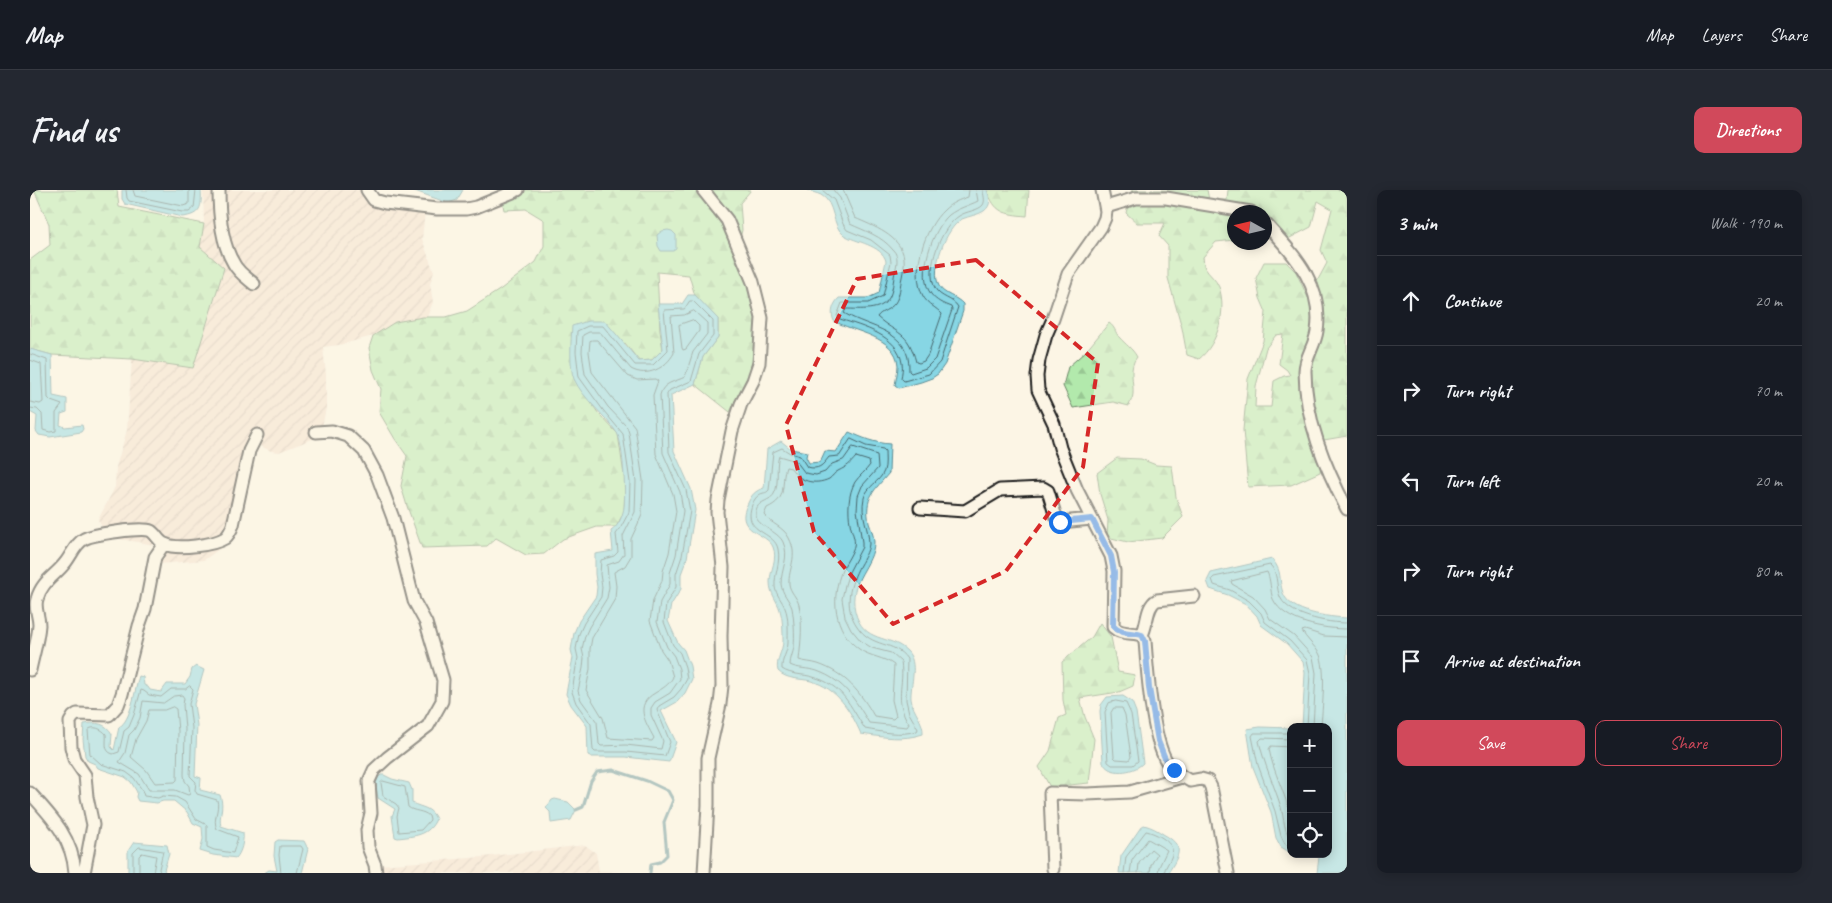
<!DOCTYPE html>
<meta charset="utf-8">
<style>
body{margin:0;font-family:Caveat,sans-serif;background:#242831;color:#f1f3f6}
.controls{position:absolute;right:15px;bottom:15px;display:grid;overflow:hidden;border-radius:10px;box-shadow:0 2px 12px #0003}
.controls button{width:45px;height:45px;display:grid;place-items:center;padding:0;border:0;border-bottom:1px solid #363941;background:#171b24;color:#f1f3f6;font:25px sans-serif}
.compass{position:absolute;left:1197px;top:15px;width:45px;height:45px;border-radius:50%;background:#171b24;box-shadow:0 2px 12px #0003;rotate:278deg}
.stop{position:absolute;width:15px;height:15px;margin:-11px;border:4px solid #1a73e8;border-radius:50%;background:#fff}
.stop.end{background:#1a73e8;border-color:#fff;box-shadow:0 1px 5px #0008}
.list{margin:0;padding:0;list-style:none}
h2{display:flex;justify-content:space-between;align-items:center;height:65px;margin:0;padding:0 20px;font-size:21px}
h2 small{font-size:16px;font-weight:400;color:#9ea1a6}
.list li{display:grid;grid-template-columns:32px 1fr auto;gap:15px;align-items:center;box-sizing:border-box;height:90px;padding:0 20px;border-top:1px solid #363941}
.list b{display:block;font-size:19px;white-space:nowrap}
.list em{font-size:16px;font-style:normal;color:#9ea1a6}
.actions{display:flex;gap:10px;padding:15px 20px}
.actions a{flex:1;padding:11px 0;border:1px solid #d1495b;border-radius:10px;text-align:center;font-size:18px;color:#d1495b}
.actions .main{background:#d1495b;color:#fff}
.icon{flex:none;width:28px;height:28px;fill:none;stroke:currentColor;stroke-width:2;stroke-linecap:round;stroke-linejoin:round}
.map{position:relative;flex:none;width:1317px;height:683px;overflow:hidden;border-radius:10px}
header{display:flex;align-items:center;gap:30px;box-sizing:border-box;height:70px;padding:0 25px;background:#171b24;border-bottom:1px solid #363941}
header strong{font-size:24px}
nav{display:flex;gap:28px;margin-inline-start:auto;font-size:18px}
.intro{display:flex;align-items:center;justify-content:space-between;box-sizing:border-box;height:120px;padding:0 30px}
h1{margin:0;font-size:35px}
.button{padding:12px 22px;border-radius:10px;background:#d1495b;color:#fff;font-size:18px;font-weight:700}
main{display:flex;gap:30px;padding:0 30px}
aside{flex:1;background:#171b24;border-radius:10px;box-shadow:0 2px 12px #0003}
.map>svg:first-child{display:block}
.industrial{fill:url(#industrial-furrows)}
.forest{fill:url(#forest-firs);stroke:#678264;fill-rule:evenodd}
.water{fill:#87d6e4;stroke:#5c8c94}
.lines{fill:none;stroke-linecap:round;stroke-linejoin:round}
.shore{stroke:#47666c;stroke-width:1}
.stream{stroke:#5c8c94;stroke-width:3}
.street-casing{stroke:#1c1c1c;stroke-width:15}
.street{stroke:#fcf5e5;stroke-width:11}
.route{stroke:#1a73e8;stroke-width:6}
.marked{fill:none;stroke:#d62828;stroke-width:4;stroke-dasharray:10 6;stroke-linejoin:round}
</style>
<header>
<strong>Map</strong>
<nav><a>Map</a><a>Layers</a><a>Share</a></nav>
</header>
<div class="intro"><h1>Find us</h1><a class="button">Directions</a></div>
<main>
<div class="map">
<svg width="1317" height="683" viewBox="0 0 1317 683">
<defs>
<pattern id="industrial-furrows" width="10" height="10" patternUnits="userSpaceOnUse" patternTransform="scale(1.25)"><rect width="10" height="10" fill="#f4dfcd"/><path d="M-1 1l2-2M0 10L10 0M9 11l2-2" fill="none" stroke="#d1bfaf"/></pattern>
<pattern id="forest-firs" width="22" height="20" patternUnits="userSpaceOnUse" patternTransform="scale(1.25)"><rect width="22" height="20" fill="#b2e9ac"/><path d="M5 1l3.5 6h-7zM16 11l3.5 6h-7z" fill="#98c793"/></pattern>
</defs>
<rect width="100%" height="100%" fill="#fcf5e5"/>
<filter id="ink" filterUnits="userSpaceOnUse"><feTurbulence type="fractalNoise" baseFrequency=".02" numOctaves="2"/><feDisplacementMap in="SourceGraphic" scale="10" xChannelSelector="R" yChannelSelector="G"/><feConvolveMatrix kernelMatrix="1 2 1 2 8 2 1 2 1" color-interpolation-filters="sRGB"/></filter>
<g filter="url(#ink)">
<path class="industrial" d="M173 0H333L339 11 345 16 352 18 395 21 392 49 404 82 400 94 403 112 397 127 365 132 343 146 309 155 293 157 296 185V218L292 237 285 248 249 262 241 261 228 255 220 268 215 310 208 338 199 352 174 370 129 374 121 368 125 355 78 347 68 330 85 297 86 277 97 240 102 169 163 178 194 78 170 57 174 34Z
M555 655 566 663 569 681 607 683H349V675L453 667Z"/>
<path class="forest" d="M4 0H87L89 17 174 34 170 57 194 78 163 178 102 169 22 165 0 159V70L20 55 19 34Z
M470 0H721L710 13 712 40 705 68 721 103 727 139 721 179 700 222 665 194 673 167 688 147V129L665 106 659 85 627 82 630 141 633 160 622 170 609 171 595 153 544 189 569 224 588 244 595 292 594 322 586 337H567L533 349 514 364 496 365 466 348 457 356 392 358 377 316 371 296 377 266 365 249 349 222 351 199 343 180 339 158 343 146 365 132 393 127H416L437 121 471 99 506 72 514 56V30L496 19 474 20Z
M957 0H999L997 26C974 24 965 23 957 0Z
M1102 0H1177L1179 10H1197L1198 0H1317V246L1294 250 1290 282 1261 295 1218 297 1213 240 1218 189 1233 151 1236 122 1230 108 1226 88 1234 72H1256L1266 82 1278 108 1297 73 1291 60 1302 19 1288 11 1281 37 1258 49 1235 29 1234 22H1227L1225 21 1204 22V50L1186 52 1173 67C1174 70 1173 75 1175 78 1179 85 1186 89 1189 97 1197 120 1188 154 1169 169L1157 165 1152 138 1138 88V56L1129 46 1135 33H1107L1096 23ZM1253 144 1249 174 1257 180 1260 185 1254 186 1244 191 1241 217H1225L1226 196 1236 158 1246 145Z
M1079 133C1085 137 1085 142 1089 147 1096 155 1102 158 1107 167 1098 177 1104 192 1103 204 1103 208 1100 212 1099 216L1083 212 1043 218 1033 196 1038 177 1056 161Z
M1087 268 1111 269 1126 275 1142 276 1146 307 1153 327 1132 348 1098 352 1077 347 1078 330 1070 304 1067 283Z
M1070 433 1081 447 1088 482 1105 485 1103 496 1089 502 1050 508 1055 527 1064 549 1059 593 1020 597 1009 577 1020 561 1029 528 1036 525 1033 510 1032 472 1062 447Z"/>
<path class="water" d="M92 0H171C172 17 171 25 152 27L95 14 92 9Z
M382 0H433L427 10 418 13Z
M777 0H957C960 8 962 15 954 21 948 25 939 26 932 29 916 38 900 79 909 96 914 105 926 106 933 114V121L915 174 908 184 902 188 891 192 869 198 865 195C866 189 868 181 868 175 866 146 823 142 804 131 800 123 803 114 809 108H838L849 103 856 71C852 55 825 52 814 45 801 36 806 13 791 5 787 3 781 2 777 0Z
M638 40 642 41 646 45V59L643 61H631L628 56 627 45 632 41Z
M658 105H665L688 129V147L673 167 665 194 641 205 644 261 661 299 665 320 657 368 651 384V399L641 415 638 431 648 453 654 460 660 476 662 489 655 503 647 512 631 521 646 552 639 572 596 567H562L558 565 557 536 541 515 536 504 541 477 543 468 541 460 544 443 549 431 566 406 567 397 565 384V364L583 361 581 341C587 337 591 330 593 322 597 312 593 252 587 243 576 226 553 209 544 189 539 177 541 150 542 136L558 131H575L609 171 622 170 633 159 628 114H652Z
M0 159 22 165 23 206 37 209V222L31 224 30 235 35 237 52 235 53 239 51 242 20 247 9 245 6 241 7 226 0 222Z
M819 242C833 248 844 253 860 254L859 283C844 301 834 307 839 333 841 339 844 346 844 352 844 376 818 390 825 421 833 454 860 444 877 461 889 473 880 494 881 509 883 523 894 531 893 544 872 551 853 547 831 544 821 521 807 498 781 491 769 488 757 490 748 481 745 471 753 461 753 451 753 442 753 429 750 420 747 410 740 404 740 392 740 380 748 369 743 357 737 342 702 342 718 313 722 304 725 301 734 298L737 259 751 251 761 259 777 262 776 267 779 273 790 272 795 261 806 262Z
M1242 369C1253 382 1248 388 1253 403 1260 423 1299 427 1317 428V683H1287L1289 667 1271 664H1298V537H1272L1275 483 1273 472 1257 454 1231 435 1227 426 1216 414 1198 405 1180 399 1177 391 1181 383Z
M166 476 174 480 164 514 167 535 165 586 171 588 170 600 190 605C195 618 188 626 191 636L213 643C214 651 211 663 206 668L183 665 170 661 173 649 172 637 163 633 157 622 144 611H133L127 613 108 611 106 607 107 602 101 592 95 587 68 578 65 574 58 571 55 566 53 549 54 534C66 532 76 533 82 544L81 557 84 560 89 537C101 531 105 499 109 486L113 487 114 495 118 497 120 500 131 502 137 494H155L160 487 162 479Z
M1093 506 1102 512 1106 522 1113 573C1104 583 1078 586 1073 572L1070 521 1071 515 1077 507Z
M1230 537 1261 538V663L1251 657 1246 648 1241 622 1223 577 1217 539Z
M351 585H354L362 589 379 593 382 600V613C392 618 401 617 406 629 399 646 384 646 368 648L365 647 362 626 365 619 348 608C347 600 343 591 351 585Z
M525 609 538 612 546 620 541 630 521 633 520 622 516 618 522 610Z
M1114 635C1122 637 1127 640 1133 644 1155 656 1150 664 1138 683H1089L1091 666 1111 637Z
M248 650 274 651 278 659 272 683H234L239 680 247 681 244 666 245 652Z
M104 652 137 655 139 664 134 680 136 683H98V661Z"/>
<g class="lines">
<path class="shore" d="M96 0 97 8 99 11 152 22H159L164 18 166 0
M103 0 105 6 153 16 159 14V0
M792 0 804 10 813 34 817 40 841 50 860 65 861 72 853 106 838 113H812L807 126 810 129C833 137 868 145 872 173 873 178 872 183 871 188L874 191 899 184 910 172 928 117C923 108 910 108 905 98 895 79 911 37 929 26 936 21 948 21 953 15 956 10 953 5 953 0
M803 0 810 8 820 34C835 41 852 46 863 60 869 66 867 74 865 82 863 90 863 101 859 108 851 122 830 119 816 119L814 123C840 139 881 139 879 181L881 183 896 178 905 169 922 120 921 117C913 114 906 111 901 104 886 85 903 39 919 25 928 18 938 16 948 11L946 0
M813 0 825 28C843 36 871 46 874 68 875 74 873 81 872 87 870 95 870 106 865 113 860 120 851 121 847 127 867 145 878 140 886 172L889 173 894 171 898 165 912 124C907 118 897 114 893 106 880 82 895 37 914 20 921 13 929 10 938 7L939 0
M660 111H663L683 131V146L669 164 661 191 640 200 637 204 639 262 656 300 660 321 652 366 646 384V397L636 414 634 432 643 455 650 463 655 477 657 489 651 499 644 507 629 516 627 520 640 552 635 566 596 562H565L563 560 561 534 546 513 542 502 546 477 548 468 546 459 549 444 554 433 571 407 572 397 570 384 571 370 584 366 588 362 586 344 590 339 599 322 600 292 593 244 573 220 549 187 546 162 547 141 558 136H573L605 175H623L638 160 634 120 654 119Z
M664 121 677 133V144L663 162 655 187C645 192 633 192 630 205L633 263 650 302 653 321 646 365 640 383V394L630 412 627 432 637 457 644 466 649 479 650 489 640 503 625 512 621 518V525L633 551 631 559 596 555 571 556 569 554 567 532 551 510 548 501 553 478 554 468 552 459 555 446 559 437 577 408 579 397 577 375 589 371 594 364 593 346 605 322 606 291 599 243 597 237 578 217 555 184 552 162 553 145 559 142H570L601 179C617 188 636 178 644 163L641 126 654 125Z
M663 130 669 136V141L656 159 653 160 652 158 649 135Z
M563 150H567L598 186 607 190 625 189 628 191 623 205 626 264 643 304 646 321 639 363 633 381 632 391 623 410 620 431 631 460 638 470 643 487C639 495 633 498 625 503 604 515 615 531 624 548L622 551 578 548 573 528 556 500 560 479V459L562 448 585 409 586 396 584 382 595 376 601 366V349L612 325 613 290 605 237 562 182 559 162 560 151Z
M0 164 17 170 18 208 21 211 32 215 26 223V241L20 242 13 240 12 224 7 219 0 218
M0 170 11 174 13 212 10 214 0 212
M821 249 836 256 853 259 855 261C855 267 856 275 854 281 850 292 837 296 834 308 830 326 839 338 839 354 838 362 834 368 830 375 820 394 813 416 827 436 842 459 864 450 877 469L876 510 879 523 888 539 887 541C870 546 852 542 835 539 820 516 813 495 783 487 773 484 761 485 752 479 751 470 758 461 758 453 758 443 759 427 755 418 752 410 746 405 745 397 744 384 751 373 748 359 745 343 720 343 720 325 720 319 723 309 729 305 733 302 736 304 739 300L743 262 752 258 760 263 770 266 777 277C789 280 792 276 799 267L809 266Z
M823 257 847 265 848 278 832 296 828 306 827 320 832 352V357L819 382 815 395 812 409 815 427 821 439 831 451 842 458 861 463 871 472C875 496 863 508 879 534L877 537 839 533C825 510 815 491 787 481 778 478 768 479 760 475 760 469 763 463 764 457 765 445 764 429 762 418 759 409 752 404 751 394 751 379 760 367 753 352 748 341 727 336 726 326 724 310 739 313 744 304 750 293 745 277 749 266L766 271 775 283 786 285 795 282 802 274 813 270Z
M826 267 839 271 840 275C836 281 829 286 825 292 818 304 818 321 820 333 821 341 826 349 824 356 822 364 816 372 812 380 801 407 803 440 829 459 840 467 854 467 864 475L862 510 866 526 863 529 844 526C831 503 815 483 788 474 782 472 775 472 769 470 771 452 773 433 769 415 767 407 760 402 759 394 758 378 769 367 759 348 754 337 741 334 734 325L737 318C759 308 750 295 756 277L761 278C769 291 784 296 799 289 802 287 804 283 808 281 818 276 819 275 826 267Z
M160 496 163 499 159 514 162 538 160 586 166 592 165 600 167 604 187 610C190 620 182 629 187 639L208 647 203 663 184 660 177 657V635L166 629 155 612 146 607 133 606 128 608 114 606 112 600 104 588 96 582 71 574 60 564 58 540C63 535 72 539 76 544 77 552 73 561 83 564L89 562 94 541 99 537 104 525 111 500 114 501 119 505 131 507 141 499H155Z
M144 506 152 505 154 508 153 515 155 539 154 585 155 591 159 596 160 604 158 605 145 600H119L109 584 89 572 95 563 99 545 104 540 110 528 113 511 133 513Z
M1086 511 1096 513 1101 524 1108 571 1103 575H1082L1078 572 1075 522 1079 513Z
M143 517 146 519 148 541 147 590 145 592 125 593 116 580 101 567 106 549 116 531 119 520H134Z
M1084 518H1092L1095 525 1101 567 1099 570 1086 569 1084 567 1081 523Z
M1277 537 1280 483 1277 470 1260 451 1235 432 1231 423 1219 411 1200 400 1184 395 1182 389 1184 387 1240 375C1248 382 1246 395 1249 404 1255 426 1298 433 1317 433
M1283 537 1286 483 1283 467 1264 446 1240 429 1235 419 1223 406 1202 394 1201 391 1237 382C1241 390 1240 401 1243 409 1254 433 1295 439 1317 439
M1291 537C1292 520 1297 477 1289 463 1284 455 1276 449 1272 441L1275 440 1294 446 1317 447
M1261 543H1224L1222 546 1228 575 1245 621 1251 646 1255 654 1261 658
M1261 549 1232 548 1229 551C1234 574 1244 595 1251 617 1254 629 1254 641 1261 650
M1261 557 1241 556 1239 559C1243 582 1256 604 1261 628
M353 591 375 597 378 617C384 622 393 620 399 626L400 630 391 640 369 642 367 626 369 618 366 614 353 606 351 593Z
M103 683V663L109 657 133 661 129 679 130 683
M109 683V666L112 663 126 666 123 683
M251 683 249 665 250 656H271L273 659 267 683
M1094 683 1096 667 1116 641C1126 643 1146 653 1142 665 1140 672 1135 676 1134 683
M1100 683 1102 670 1118 649 1137 660 1129 677 1128 683
M1108 683 1109 673 1121 659 1127 664 1121 675 1120 683"/>
<path class="stream" d="M546 620 553 617 561 591 567 582 583 580 617 591 638 601 643 610 634 632 637 665 630 672 621 674 620 683"/>
<defs>
<path id="street" d="M189 0C189 24 191 53 204 74 208 82 217 88 224 94
M337 0 344 10 355 13 407 19H436L446 17 488 0
M673 0 697 30 723 92 732 128 729 173 723 191 711 214 702 241 688 310 687 322 693 377 691 446 692 496 690 514 678 568V615L674 683
M1072 0 1076 21 1075 28 1071 37 1038 84 1023 129 1016 145 1009 170 1007 186 1008 200 1024 234 1030 258 1047 300 1081 366 1084 381 1083 437C1091 445 1102 442 1112 445L1115 451C1117 479 1122 549 1137 572 1142 580 1151 586 1160 591L1171 589 1178 591 1181 597 1198 683
M1076 17 1106 8H1136L1221 22
M1234 32C1263 64 1294 94 1287 141 1285 156 1275 167 1275 181 1275 230 1295 277 1317 319
M286 242 302 241 318 246 334 261 347 285 363 328 384 411 396 433 413 490 412 511 398 536 357 568 344 580 339 591 341 623 337 640 338 657 345 675 346 683
M890 318 935 321 970 300 1013 298 1018 301 1025 324 1030 332 1062 329
M1112 445C1118 433 1116 416 1127 410L1164 406
M0 480C3 465 8 450 9 435 9 425 4 418 7 409 12 391 25 386 35 373 41 366 45 354 54 349 63 344 112 337 121 341 126 344 129 352 135 354 147 360 184 355 195 348 199 345 201 340 203 335L219 261 227 245
M0 603C22 627 43 649 45 683
M1023 679 1020 603 1057 604 1100 602 1152 587
M54 683 63 635 57 607 55 585 44 569 41 557 40 532 43 527 47 524 79 525 88 515 92 504 109 436 115 419 125 367 134 354"/>
</defs>
<use href="#street" class="street-casing"/>
<use href="#street" class="street"/>
</g>
</g>
<g class="lines" filter="url(#ink)">
<path class="route" d="M1030 332 1062 329 1081 366 1084 382 1083 436C1091 445 1102 442 1112 445L1115 451 1119 498 1128 551 1136 571 1144 580"/>
</g>
<path d="M0 0H1317V683H0ZM946 70 1068 173 1053 277 976 381 863 434 784 342 756 235 827 89Z" fill="#fcf5e5" fill-opacity=".55" fill-rule="evenodd"/>
<path class="marked" d="M946 70 1068 173 1053 277 976 381 863 434 784 342 756 235 827 89Z"/>
</svg>
<div class="controls">
<button>+</button>
<button>−</button>
<button><svg class="icon" aria-label="locate" viewBox="0 0 24 24"><circle cx="12" cy="12" r="6"/><path d="M12 2v4M12 18v4M2 12h4M18 12h4"/></svg></button>
</div>
<svg class="compass" viewBox="-18 -18 36 36"><path d="M0-13l5 13h-10z" fill="#e53935"/><path d="M0 13l5-13h-10z" fill="#9ea1a6"/></svg>
<div class="stop" style="left:1030px;top:332px"></div>
<div class="stop end" style="left:1144px;top:580px"></div>
</div>
<aside>
<h2>3 min<small>Walk · 190 m</small></h2>
<ul class="list">
<li><svg class="icon" aria-label="ahead" viewBox="0 0 24 24"><path d="M12 20V5M6 11l6-6 6 6"/></svg><div><b>Continue</b></div><em>20 m</em></li>
<li><svg class="icon" aria-label="right" viewBox="0 0 24 24"><path d="M7 20v-9h11M14 6l5 5-5 5"/></svg><div><b>Turn right</b></div><em>70 m</em></li>
<li><svg class="icon" aria-label="left" viewBox="0 0 24 24"><path d="M17 20v-9H6M10 6l-5 5 5 5"/></svg><div><b>Turn left</b></div><em>20 m</em></li>
<li><svg class="icon" aria-label="right" viewBox="0 0 24 24"><path d="M7 20v-9h11M14 6l5 5-5 5"/></svg><div><b>Turn right</b></div><em>80 m</em></li>
<li><svg class="icon" aria-label="arrive" viewBox="0 0 24 24"><path d="M6 21V4h12l-3 4 3 4H6"/></svg><div><b>Arrive at destination</b></div></li>
</ul>
<div class="actions"><a class="main">Save</a><a>Share</a></div>
</aside>
</main>
